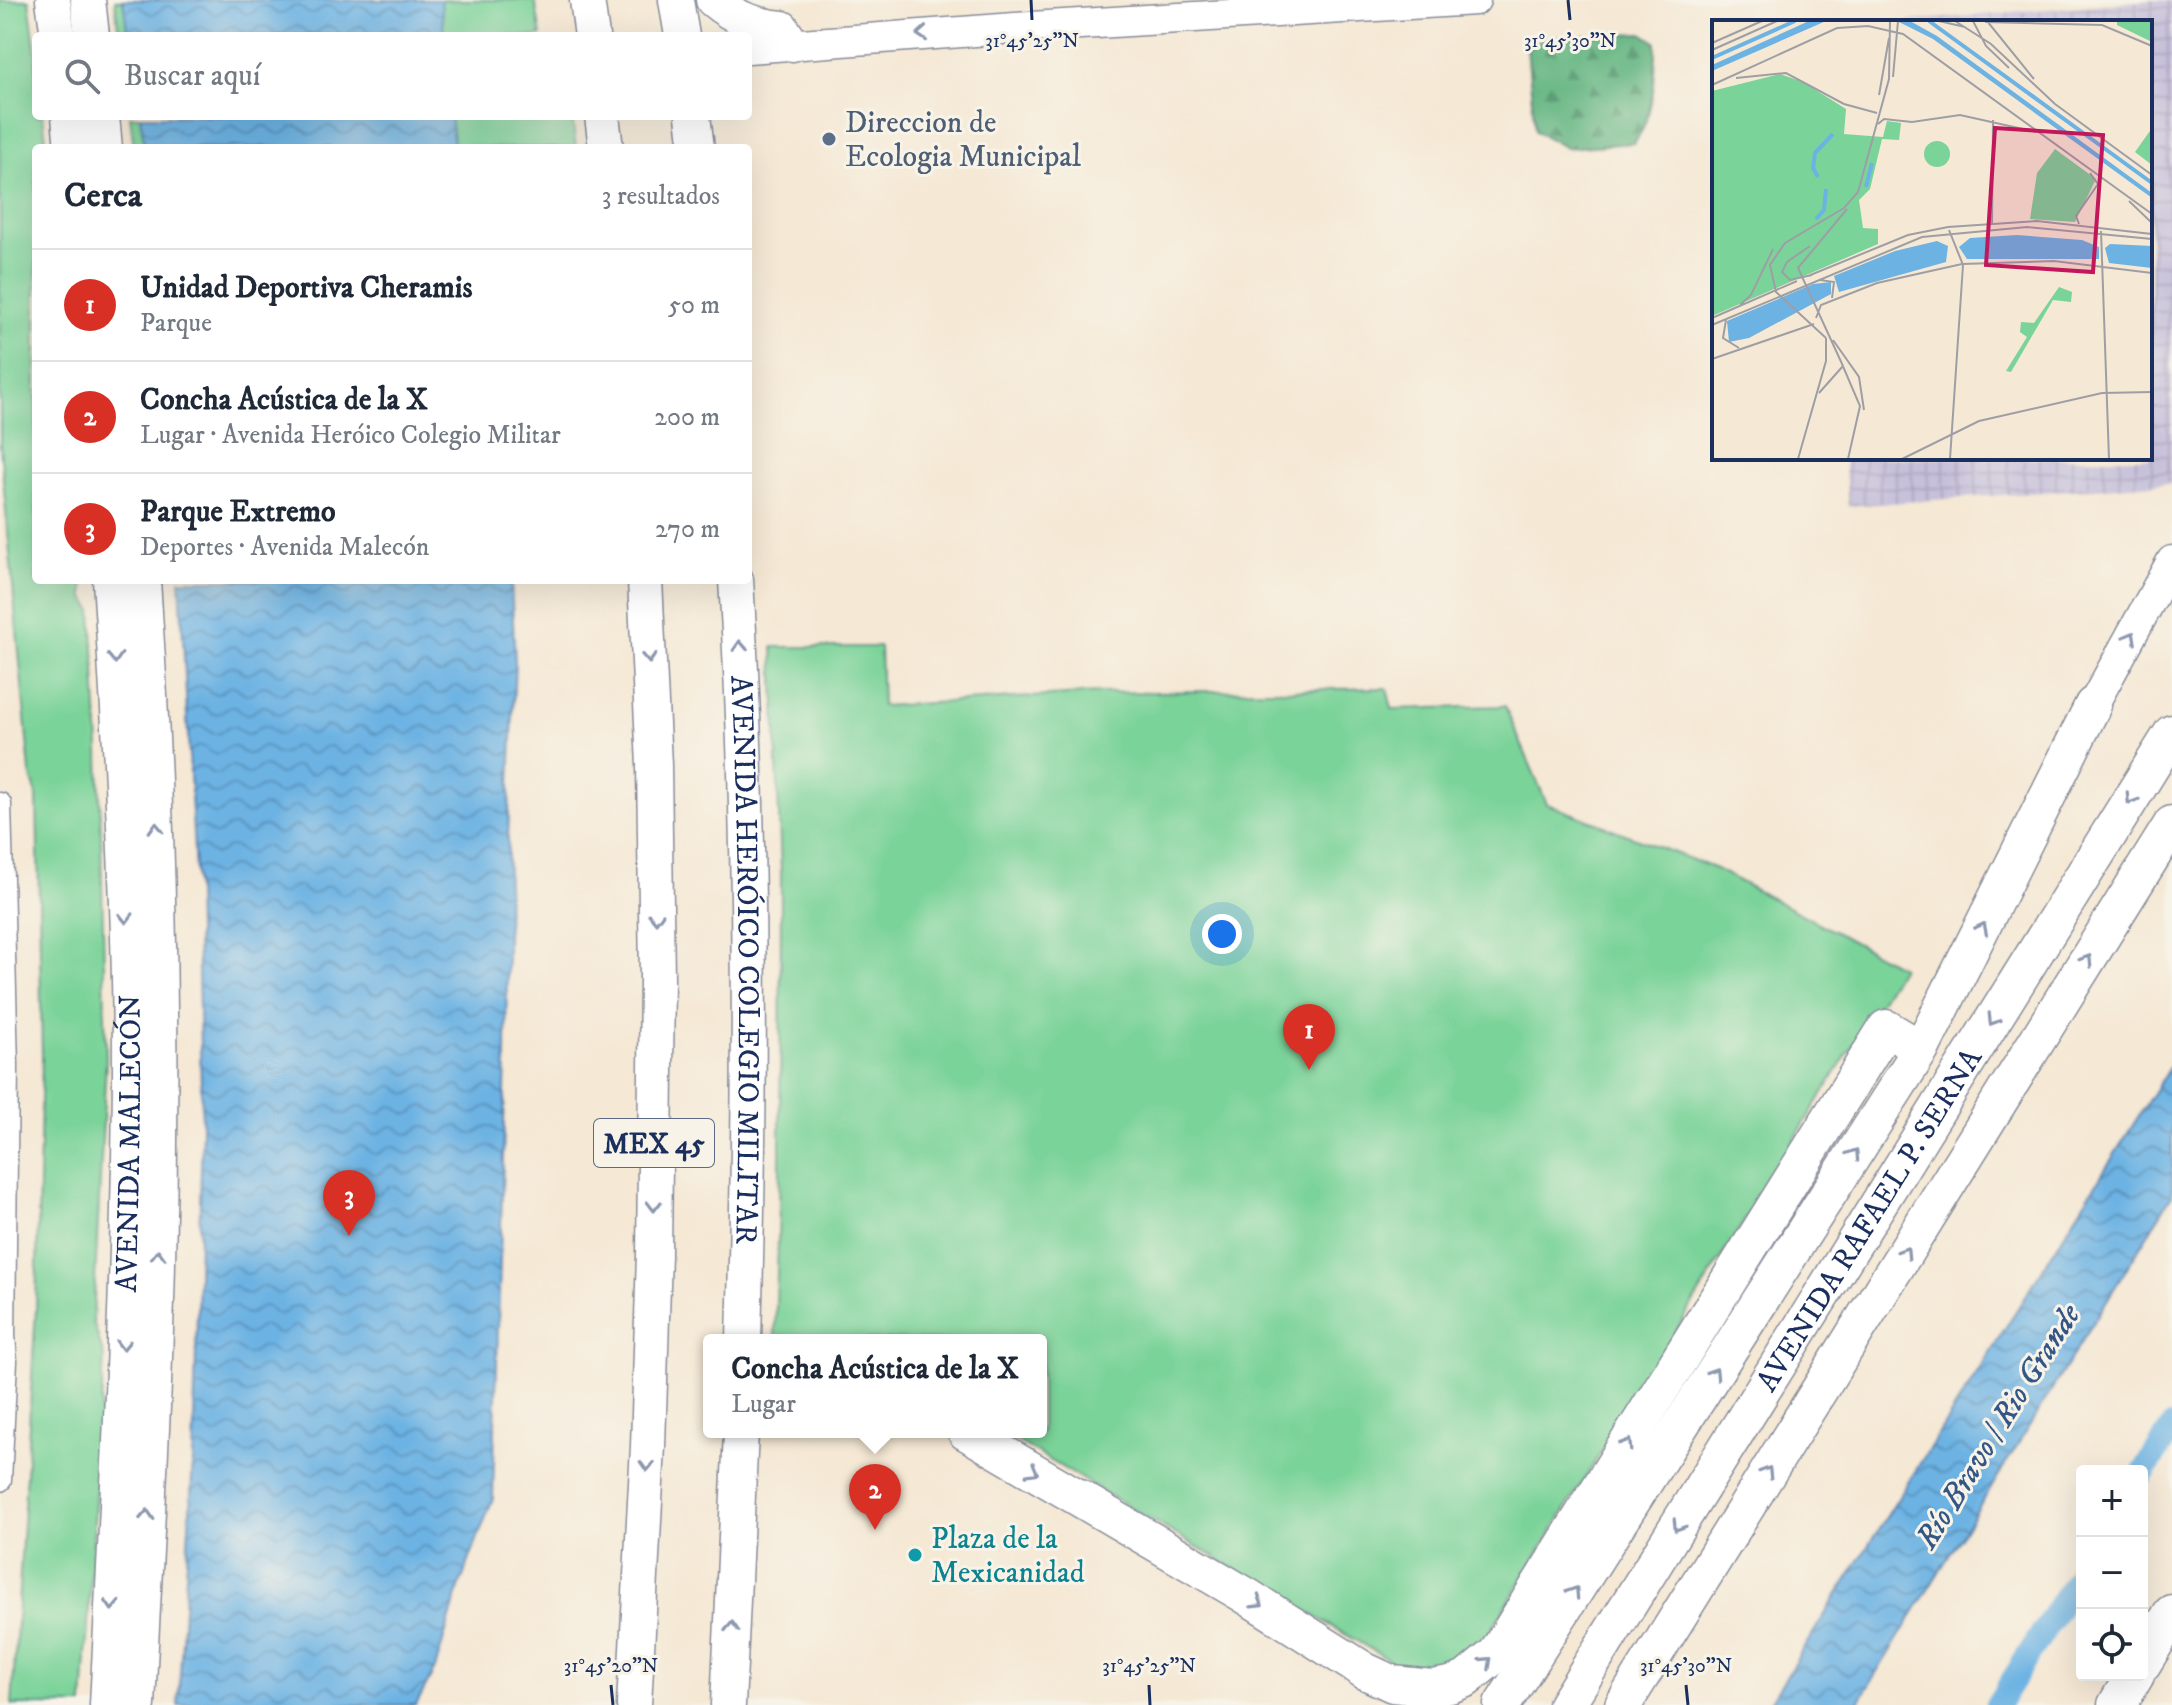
<!DOCTYPE html>
<html lang="es">
<meta charset="utf-8">
<style>
body{margin:0;font-family:"IM FELL DW Pica",serif;background:#f6f6f7;color:#1f2937}
.controls{position:absolute;right:24px;bottom:24px;display:grid;overflow:hidden;border-radius:8px;box-shadow:0 8px 32px #0002}
.controls button{width:72px;height:72px;display:grid;place-items:center;padding:0;border:0;border-bottom:2px solid #e0e1e3;background:#fff;color:#1f2937;font:40px sans-serif}
.you{position:absolute;left:1222px;top:934px;width:28px;height:28px;margin:-20px;border:6px solid #fff;border-radius:50%;background:#1a73e8;box-shadow:0 0 0 12px #1a73e833}
.badge{display:grid;place-items:center;width:52px;height:52px;border-radius:50%;background:#d93025;color:#fff;font-size:26px;font-weight:700}
.pin{position:absolute;translate:-50% -66px;filter:drop-shadow(0 2px 4px #0008)}
.pin::after{content:'';position:absolute;top:42px;width:28px;height:24px;background:inherit;clip-path:polygon(0 0,100% 0,50% 100%)}
.popup{position:absolute;left:703px;top:1334px;width:344px;height:104px;box-sizing:border-box;display:grid;place-content:center;border-radius:8px;background:#fff;filter:drop-shadow(0 2px 6px #0005);font-size:26px;white-space:nowrap;color:#747a83}
.popup b{font-size:30px;color:#1f2937}
.popup::after{content:'';position:absolute;left:50%;top:100%;margin-left:-16px;border:16px solid transparent;border-top-color:#fff}
.list{margin:0;padding:0;list-style:none}
h2{display:flex;justify-content:space-between;align-items:center;height:104px;margin:0;padding:0 32px;font-size:34px}
h2 small{font-size:26px;font-weight:400;color:#747a83}
.list li{display:grid;grid-template-columns:52px 1fr auto;gap:24px;align-items:center;box-sizing:border-box;height:112px;padding:0 32px;border-top:2px solid #e0e1e3}
.list b{display:block;font-size:30px;white-space:nowrap}
.list p{margin:0;font-size:26px;white-space:nowrap;color:#747a83}
.list em{font-size:26px;font-style:normal;color:#747a83}
.icon{flex:none;width:44px;height:44px;fill:none;stroke:currentColor;stroke-width:2;stroke-linecap:round;stroke-linejoin:round}
.map{position:relative;flex:none;width:2172px;height:1705px;overflow:hidden}
.search{position:absolute;background:#fff;box-shadow:0 8px 32px #0002;left:32px;top:32px;width:720px;height:88px;display:flex;align-items:center;gap:20px;box-sizing:border-box;padding:0 28px;border-radius:8px;color:#747a83;font-size:30px}
.panel{position:absolute;background:#fff;box-shadow:0 8px 32px #0002;left:32px;top:144px;width:720px;height:440px;border-radius:8px}
.map>svg:first-child{display:block}
.industrial{fill:url(#industrial-grid)}
.forest{fill:url(#forest-firs);stroke:#3f7270;stroke-width:2}
.park{fill:#7ad399;stroke:#4a817c;stroke-width:2}
.water{fill:url(#water-waves);stroke:#4470a0;stroke-width:2}
.lines{fill:none;stroke-linecap:round;stroke-linejoin:round}
.canal{stroke:#6cb2e3;stroke-width:24}
.minor-casing{stroke:#888c99;stroke-width:25}
.secondary-casing{stroke:#888c99;stroke-width:33}
.primary-casing{stroke:#888c99;stroke-width:37}
.trunk-casing{stroke:#888c99;stroke-width:39}
.motorway-casing{stroke:#888c99;stroke-width:41}
.minor{stroke:#fff;stroke-width:22}
.secondary{stroke:#fff;stroke-width:30}
.primary{stroke:#fff;stroke-width:34}
.trunk{stroke:#fff;stroke-width:36}
.motorway{stroke:#fff;stroke-width:38}
.oneway{stroke:#8d97ae}
.ticks{fill:none;stroke:#1b2f5e;stroke-width:3}
.service-dot{fill:#5c6f8a;stroke:#f7f3e8;stroke-width:3}
.culture-dot{fill:#0f9aa8;stroke:#f7f3e8;stroke-width:3}
.labels{text-anchor:middle;stroke-width:6;stroke-linejoin:round;paint-order:stroke}
.shield{fill:#f7f3e8;stroke:#5d6a87;stroke-width:2}
.shield-label{font-size:28px;font-weight:bold;fill:#1b2f5e}
.service-label{font-size:30px;fill:#4e5e75;stroke:#f7f3e8;text-anchor:start}
.street-label{font-size:30px;fill:#1b2f5e;stroke:#f7f3e8}
.culture-label{font-size:30px;fill:#0d838f;stroke:#f7f3e8;text-anchor:start}
.water-label{font-size:32px;font-style:italic;fill:#335686;stroke:#f7f3e8}
.inset-river{fill:none;stroke:#6cb2e3;stroke-width:4}
.inset-road{fill:none;stroke:#9e9ea5;stroke-width:2}
.view{fill:#c2185b;fill-opacity:0.15;stroke:#c2185b;stroke-width:4}
.inset-edge{fill:none;stroke:#1b2f5e;stroke-width:4}
.ticks-label{font-size:20px;text-anchor:middle;fill:#1b2f5e;stroke:#f7f3e8;stroke-width:6;stroke-linejoin:round;paint-order:stroke}
</style>
<div class="map">
<svg width="2172" height="1705" viewBox="0 0 2172 1705">
<defs>
<pattern id="industrial-grid" width="8" height="8" patternUnits="userSpaceOnUse" patternTransform="scale(2)"><rect width="8" height="8" fill="#c6c0da"/><path d="M0 4h8M4 0v8" fill="none" stroke="#aaa5be"/></pattern>
<pattern id="forest-firs" width="22" height="20" patternUnits="userSpaceOnUse" patternTransform="scale(2)"><rect width="22" height="20" fill="#63b581"/><path d="M5 1l3.5 6h-7zM16 11l3.5 6h-7z" fill="#51946d"/></pattern>
<pattern id="water-waves" width="16" height="10" patternUnits="userSpaceOnUse" patternTransform="scale(2)"><rect width="16" height="10" fill="#6cb2e3"/><path d="M0 5q4-4 8 0t8 0" fill="none" stroke="#5891bb"/></pattern>
</defs>
<rect width="100%" height="100%" fill="#f7f3e8"/>
<filter id="ink" filterUnits="userSpaceOnUse"><feTurbulence type="fractalNoise" baseFrequency=".0125" numOctaves="2"/><feDisplacementMap in="SourceGraphic" scale="16" xChannelSelector="R" yChannelSelector="G"/><feConvolveMatrix kernelMatrix="1 2 1 2 8 2 1 2 1" color-interpolation-filters="sRGB"/></filter>
<filter id="wash" filterUnits="userSpaceOnUse"><feTurbulence type="fractalNoise" baseFrequency=".006" numOctaves="4" result="noise"/><feDisplacementMap in="SourceGraphic" scale="32" xChannelSelector="R" yChannelSelector="G"/><feGaussianBlur stdDeviation="1.8" result="paint"/><feColorMatrix in="noise" values="0 0 0 0 0 0 0 0 0 0 0 0 0 0 0 0 0 1.4 0 .05"/><feComposite in="paint" operator="in"/></filter>
<g filter="url(#wash)">
<rect width="100%" height="100%" fill="#f5e8d4"/>
<path class="industrial" d="M2152 0H2172V483L1848 506 1844 458H2150V22H1897Z"/>
<path class="forest" d="M1642 33 1656 42C1656 73 1654 117 1634 143L1566 148 1535 131 1527 49 1544 38Z"/>
<path class="park" d="M0 0H29L36 53V116H43L47 148H36V580H83L84 596 92 610 99 749 106 1059 93 1321 104 1357 83 1705H12L36 1309 42 1057 37 796 30 772 0 445Z
M115 0H535L541 36H119Z
M130 116H572L576 148H134Z
M773 647H880L882 706 1099 693 1387 688 1392 709 1505 706 1547 804 1716 869 1901 967 1480 1648 1459 1663 1432 1668 1396 1664 1002 1432H1041V1340H775L780 1172 781 873Z"/>
<path class="water" d="M123 0H441L444 36H128Z
M140 116H450L454 148H145Z
M180 580H511L515 662 508 838 506 1057 493 1498 460 1585 435 1669 416 1705H178L193 1461 202 1128 196 892Z
M2172 1063V1195L1863 1695 1857 1705H1768Z"/>
<g class="lines">
<path class="canal" d="M2142 1475 2172 1427
M1997 1705 2082 1570"/>
</g>
</g>
<g filter="url(#ink)">
<g class="lines">
<defs>
<path id="minor" d="M0 804 7 1066 4 1336 6 1361 0 1480"/>
<path id="secondary" d="M748 48 1015 28 1475 0
M2093 705 2172 561"/>
<g id="primary">
<path d="M53 0 58 36"/>
<path d="M88 0 92 36"/>
<path d="M587 0 592 36"/>
<path d="M676 0 682 36"/>
<path d="M713 0C734 18 755 25 782 28L792 44"/>
<path d="M69 116 72 148"/>
<path d="M102 116 105 148"/>
<path d="M602 116 606 148"/>
<path d="M693 116 697 148"/>
<path id="s1" d="M736 580C752 833 751 1087 744 1340"/>
<path id="s2" d="M107 1705C118 1494 129 1282 130 1070 130 907 121 743 110 580"/>
<path d="M138 1705C144 1580 152 1455 156 1330 165 1080 160 829 143 580"/>
<path d="M634 1705 648 1446 654 1254 657 979 654 765 645 580"/>
<path d="M728 1705 741 1432"/>
</g>
<g id="trunk">
<path d="M966 1432 1245 1595 1365 1671 1393 1684 1432 1688 1450 1685 1466 1679 1496 1654 1886 1028 1921 1049"/>
<path d="M1502 1705 1921 1049 2093 705"/>
<path id="s3" d="M1566 1705 2172 733"/>
<path d="M1623 1705 2172 824"/>
</g>
<path id="motorway" d="M2142 1663 2172 1614
M2117 1705 2135 1675"/>
</defs>
<use href="#minor" class="minor-casing"/>
<use href="#secondary" class="secondary-casing"/>
<use href="#primary" class="primary-casing"/>
<use href="#trunk" class="trunk-casing"/>
<use href="#motorway" class="motorway-casing"/>
<use href="#minor" class="minor"/>
<use href="#secondary" class="secondary"/>
<use href="#primary" class="primary"/>
<use href="#trunk" class="trunk"/>
<use href="#motorway" class="motorway"/>
</g>
<defs><path id="oneway-chevron" d="M-2-3.5L2.5 0L-2 3.5" fill="none" stroke-width="1.6" stroke-linecap="round" stroke-linejoin="round" transform="scale(2)"/></defs>
<g class="oneway">
<use href="#oneway-chevron" transform="translate(922 34) rotate(176)"/>
<use href="#oneway-chevron" transform="translate(2131 637) rotate(-61)"/>
<use href="#oneway-chevron" transform="translate(740 646) rotate(-93)"/>
<use href="#oneway-chevron" transform="translate(115 658) rotate(87)"/>
<use href="#oneway-chevron" transform="translate(649 658) rotate(87)"/>
<use href="#oneway-chevron" transform="translate(2131 799) rotate(122)"/>
<use href="#oneway-chevron" transform="translate(156 828) rotate(-92)"/>
<use href="#oneway-chevron" transform="translate(126 918) rotate(89)"/>
<use href="#oneway-chevron" transform="translate(656 918) rotate(89)"/>
<use href="#oneway-chevron" transform="translate(1982 928) rotate(-63)"/>
<use href="#oneway-chevron" transform="translate(2087 960) rotate(-58)"/>
<use href="#oneway-chevron" transform="translate(1993 1020) rotate(122)"/>
<use href="#oneway-chevron" transform="translate(1854 1154) rotate(-57)"/>
<use href="#oneway-chevron" transform="translate(654 1206) rotate(90)"/>
<use href="#oneway-chevron" transform="translate(1905 1252) rotate(-58)"/>
<use href="#oneway-chevron" transform="translate(158 1255) rotate(-89)"/>
<use href="#oneway-chevron" transform="translate(123 1345) rotate(91)"/>
<use href="#oneway-chevron" transform="translate(1714 1373) rotate(-57)"/>
<use href="#oneway-chevron" transform="translate(1627 1444) rotate(-58)"/>
<use href="#oneway-chevron" transform="translate(647 1466) rotate(93)"/>
<use href="#oneway-chevron" transform="translate(1033 1471) rotate(30)"/>
<use href="#oneway-chevron" transform="translate(1767 1472) rotate(-58)"/>
<use href="#oneway-chevron" transform="translate(147 1515) rotate(-87)"/>
<use href="#oneway-chevron" transform="translate(1678 1526) rotate(122)"/>
<use href="#oneway-chevron" transform="translate(1574 1592) rotate(-57)"/>
<use href="#oneway-chevron" transform="translate(1258 1603) rotate(32)"/>
<use href="#oneway-chevron" transform="translate(112 1605) rotate(93)"/>
<use href="#oneway-chevron" transform="translate(732 1627) rotate(-87)"/>
<use href="#oneway-chevron" transform="translate(1487 1662) rotate(-43)"/>
</g>
</g>
<path class="ticks" d="M1031 0 1032 20M1568 0 1570 20M611 1685 613 1705M1149 1685 1150 1705M1686 1685 1688 1705"/>
<circle class="service-dot" cx="829" cy="139" r="8"/>
<circle class="culture-dot" cx="915" cy="1555" r="8"/>
<g class="labels">
<rect class="shield" x="594" y="1119" width="120" height="48" rx="6"/>
<g class="shield-label">
<text x="654" y="1153">MEX 45</text>
</g>
<g class="service-label">
<text x="845" y="132">Direccion de<tspan x="845" dy="34">Ecologia Municipal</tspan></text>
</g>
<g class="street-label">
<text dy="10" stroke="none"><textPath href="#s1" startOffset="380">AVENIDA HERÓICO COLEGIO MILITAR</textPath></text>
<text dy="10" stroke="none"><textPath href="#s2" startOffset="562">AVENIDA MALECÓN</textPath></text>
<text dy="10" stroke="none"><textPath href="#s3" startOffset="572">AVENIDA RAFAEL P. SERNA</textPath></text>
</g>
<g class="culture-label">
<text x="931" y="1548">Plaza de la<tspan x="931" dy="34">Mexicanidad</tspan></text>
</g>
<g class="water-label">
<text transform="translate(1997 1426) rotate(-58)" y="11">Río Bravo / Rio Grande</text>
</g>
</g>
<g transform="translate(1712 20)">
<rect width="440" height="440" fill="#f5e8d4"/>
<path d="M405 1H440V22L405 5ZM68 54 91 62 134 89 132 114 171 117 175 101 189 103 187 120 170 119 158 169 147 180 151 208 166 209V224L0 296V71ZM440 108V145L423 132ZM212 134a13 13 0 1 1 26 0a13 13 0 1 1-26 0ZM343 129 384 159 363 202 318 199 325 153ZM347 267 360 272 359 282 341 280 299 352 294 351 315 317 308 312 309 302 322 303Z" fill="#7ad399"/>
<path d="M97 1H114L0 51V45ZM185 1H198L225 16 440 173V178L221 19ZM305 215 370 220 387 227V239H255L247 227 258 218ZM225 221 236 226 234 242 127 272 122 256 183 231ZM398 224 440 226V248L397 243 393 228ZM119 262V274L37 318 17 322 15 301 101 264Z" fill="#6cb2e3"/>
<path class="inset-river" d="M217 1 440 163M0 38 83 1M106 157 101 148 103 133 121 114M154 167 160 143M104 199 112 190 114 169"/>
<path class="inset-road" d="M227 1 253 7M243 1 279 24 343 84 440 155M261 1 274 26 297 48M275 1 322 59M273 2 390 5 440 26M0 23 50 1M0 30 65 1M181 57 186 1M24 58 74 53 132 84 165 93M0 65 125 8 156 6 191 14 440 194M167 75 177 18M166 104 172 99 200 102 248 95 320 111M417 181 440 203M367 204 364 196 386 164 378 153M280 205 281 100M237 210 251 245 238 439M389 211 397 439M98 226 75 242 70 252 78 260 100 255M96 256 196 215 236 207 325 201 440 214M108 260 122 262 120 278M28 285 39 275 61 229M0 298 85 261M104 298 109 285 165 263 250 244 342 241 440 253M14 300 11 318 27 328M0 305 210 217 315 207 440 219M114 318 64 272 58 245 73 223 132 188 146 172 177 59 178 1M121 320 147 357 152 390M0 339 102 304M130 344 148 386 136 439M131 346 86 248 135 189M107 373 131 346M86 439 114 341V318M190 439 267 401 390 373 440 372"/>
<path class="view" d="M283 108 391 115 381 252 274 245Z"/>
<rect width="440" height="440" class="inset-edge"/>
</g>
<g class="ticks-label">
<text x="1032" y="47">31°45'25"N</text>
<text x="1570" y="47">31°45'30"N</text>
<text x="611" y="1672">31°45'20"N</text>
<text x="1149" y="1672">31°45'25"N</text>
<text x="1686" y="1672">31°45'30"N</text>
</g>
</svg>
<div class="controls">
<button>+</button>
<button>−</button>
<button><svg class="icon" aria-label="locate" viewBox="0 0 24 24"><circle cx="12" cy="12" r="6"/><path d="M12 2v4M12 18v4M2 12h4M18 12h4"/></svg></button>
</div>
<div class="you"></div>
<div class="pin badge" style="left:1309px;top:1070px">1</div>
<div class="pin badge" style="left:875px;top:1530px">2</div>
<div class="popup"><b>Concha Acústica de la X</b>Lugar</div>
<div class="pin badge" style="left:349px;top:1236px">3</div>
<div class="search"><svg class="icon" aria-label="search" viewBox="0 0 24 24"><circle cx="10" cy="10" r="6"/><path d="M15 15l6 6"/></svg>Buscar aquí</div>
<section class="panel">
<h2>Cerca<small>3 resultados</small></h2>
<ul class="list">
<li><span class="badge">1</span><div><b>Unidad Deportiva Cheramis</b><p>Parque</p></div><em>50 m</em></li>
<li><span class="badge">2</span><div><b>Concha Acústica de la X</b><p>Lugar · Avenida Heróico Colegio Militar</p></div><em>200 m</em></li>
<li><span class="badge">3</span><div><b>Parque Extremo</b><p>Deportes · Avenida Malecón</p></div><em>270 m</em></li>
</ul>
</section>
</div>
